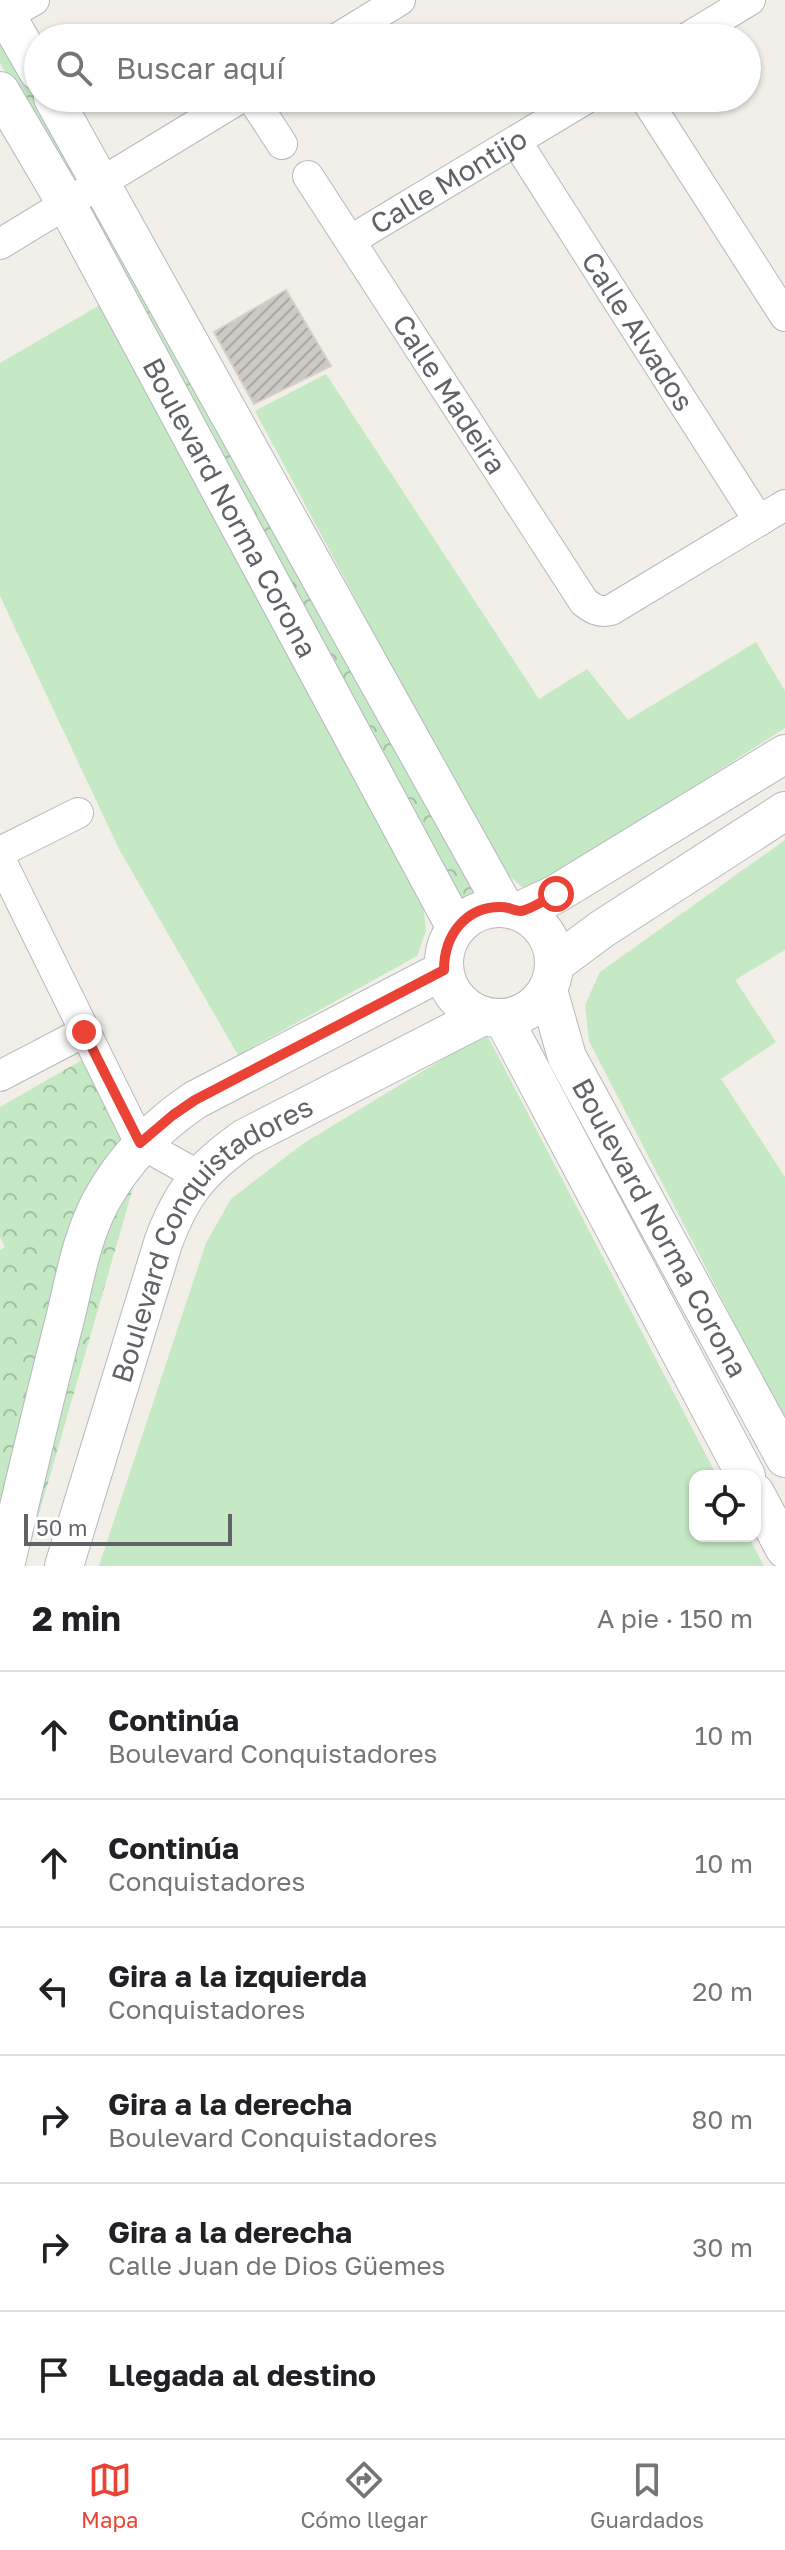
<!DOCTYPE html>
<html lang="es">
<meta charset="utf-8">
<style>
body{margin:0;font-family:"Golos Text",sans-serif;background:#f2f2f2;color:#202124}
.controls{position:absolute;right:24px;bottom:24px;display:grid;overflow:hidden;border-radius:16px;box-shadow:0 2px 6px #0004}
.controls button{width:72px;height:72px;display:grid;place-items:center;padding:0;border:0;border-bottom:2px solid #e0e0e0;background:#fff;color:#202124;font:40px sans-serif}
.scale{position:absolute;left:24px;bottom:20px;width:208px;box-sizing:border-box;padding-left:8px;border:4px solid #5f6368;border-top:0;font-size:22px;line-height:28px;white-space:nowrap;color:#5f6368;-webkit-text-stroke:6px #fff;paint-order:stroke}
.stop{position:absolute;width:24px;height:24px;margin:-18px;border:6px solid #ea4335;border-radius:50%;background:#fff}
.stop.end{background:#ea4335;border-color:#fff;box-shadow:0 2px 8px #0008}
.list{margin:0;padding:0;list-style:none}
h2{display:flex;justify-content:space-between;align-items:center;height:104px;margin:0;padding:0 32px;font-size:34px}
h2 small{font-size:26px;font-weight:400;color:#757577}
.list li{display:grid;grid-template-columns:52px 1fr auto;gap:24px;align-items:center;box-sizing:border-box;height:128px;padding:0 32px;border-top:2px solid #e0e0e0}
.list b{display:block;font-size:30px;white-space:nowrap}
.list p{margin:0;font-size:26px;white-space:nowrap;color:#757577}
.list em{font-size:26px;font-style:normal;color:#757577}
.icon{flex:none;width:44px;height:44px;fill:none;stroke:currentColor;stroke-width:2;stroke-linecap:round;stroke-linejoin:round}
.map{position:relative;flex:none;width:785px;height:1566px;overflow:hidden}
.search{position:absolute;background:#fff;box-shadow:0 2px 6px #0004;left:24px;right:24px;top:24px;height:88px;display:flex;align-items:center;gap:20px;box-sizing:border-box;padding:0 28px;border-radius:44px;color:#757577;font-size:30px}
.sheet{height:872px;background:#fff}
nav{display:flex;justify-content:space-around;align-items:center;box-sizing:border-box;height:112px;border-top:2px solid #e0e0e0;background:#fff;font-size:22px;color:#757577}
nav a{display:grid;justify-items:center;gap:4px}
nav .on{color:#ea4335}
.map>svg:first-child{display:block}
.green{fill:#c5e8c5}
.forest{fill:url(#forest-crowns)}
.building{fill:url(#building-hatch);stroke:#d6d1c6;stroke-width:2}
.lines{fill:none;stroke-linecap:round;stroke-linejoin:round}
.minor-casing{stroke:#b5b8bc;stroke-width:32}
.tertiary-casing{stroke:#b5b8bc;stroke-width:40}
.minor{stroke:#fff;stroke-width:30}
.tertiary{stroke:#fff;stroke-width:38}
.route{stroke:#ea4335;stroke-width:10}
.labels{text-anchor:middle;stroke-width:7;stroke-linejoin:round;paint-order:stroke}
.street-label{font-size:28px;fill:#5f6368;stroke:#fff}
</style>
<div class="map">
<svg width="785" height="1566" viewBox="0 0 785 1566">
<defs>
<pattern id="forest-crowns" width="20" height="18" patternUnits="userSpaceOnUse" patternTransform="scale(2)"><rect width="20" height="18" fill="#c5e8c5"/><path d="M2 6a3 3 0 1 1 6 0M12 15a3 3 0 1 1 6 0" fill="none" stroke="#a3c0a4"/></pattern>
<pattern id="building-hatch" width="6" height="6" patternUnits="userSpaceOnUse" patternTransform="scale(2)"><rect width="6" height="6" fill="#cccac5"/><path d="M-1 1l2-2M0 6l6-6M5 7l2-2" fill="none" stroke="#a9a8a4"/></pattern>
</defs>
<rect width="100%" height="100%" fill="#f1efe8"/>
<path class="green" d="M100 305 423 903 426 931 417 956 238 1055 119 849 0 596V363Z
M326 374 539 699 587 669 628 720 756 642 785 691V728L534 889 522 887 499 867 255 411Z
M785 840V950L735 980 776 1042 721 1079 785 1177V1421L589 1041 585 1005 600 972Z
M486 1033 717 1476H695V1536H748L764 1566H99L206 1243 231 1199 304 1143Z"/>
<path class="forest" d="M0 25 77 166 73 174 63 173 0 63Z
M101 207 478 893 472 901 461 903 90 218 92 209Z
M89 1056 139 1167 24 1566H0V1250L5 1247 0 1237V1107Z"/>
<path class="building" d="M286 290 331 366 254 404 214 332Z"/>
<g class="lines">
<defs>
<g id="minor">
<path d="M6 16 34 0"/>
<path d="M338 38 400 0"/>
<path d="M687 38 750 0"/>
<path d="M252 98 282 144"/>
<path d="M645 98 785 316"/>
<path id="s1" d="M516 141 759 521"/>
<path id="s2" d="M308 176 584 602C593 609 599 613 611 610L785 505"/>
<path id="s3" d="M351 240 587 98"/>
<path d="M0 244 240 98"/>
<path d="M0 852 78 813"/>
<path d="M0 859 140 1143 199 1176"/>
<path d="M0 1076 84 1032"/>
</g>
<g id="tertiary">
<path d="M0 5 38 71"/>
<path id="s4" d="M0 91 66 203 456 928"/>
<path d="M53 98 504 907"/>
<circle cx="499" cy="963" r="55"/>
<path d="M520 911 556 894 785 754"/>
<path d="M555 964 602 929 785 811"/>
<path id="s5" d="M548 990 567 1057 785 1458"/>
<path d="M503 1018 746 1476"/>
<path d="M755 1493 785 1549"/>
<path d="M5 1566C24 1485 43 1404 64 1323 74 1283 81 1238 101 1201 124 1159 155 1127 195 1100L444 970"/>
<path id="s6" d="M64 1566 163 1243C181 1193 201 1169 245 1138L483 1016"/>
</g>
</defs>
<use href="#minor" class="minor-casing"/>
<use href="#tertiary" class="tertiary-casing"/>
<use href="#minor" class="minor"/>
<use href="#tertiary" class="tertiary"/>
</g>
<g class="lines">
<path class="route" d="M84 1032 140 1143 173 1115 195 1100 444 970C444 936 465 906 502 907 508 907 515 911 521 911 532 909 546 899 556 894"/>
</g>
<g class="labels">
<g class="street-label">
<text dy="10" stroke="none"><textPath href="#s3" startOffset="114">Calle Montijo</textPath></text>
<text dy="10" stroke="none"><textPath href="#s1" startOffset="226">Calle Alvados</textPath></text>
<text dy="10" stroke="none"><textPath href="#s2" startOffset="260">Calle Madeira</textPath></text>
<text dy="10" stroke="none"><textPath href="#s4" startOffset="476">Boulevard Norma Corona</textPath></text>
<text dy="10" stroke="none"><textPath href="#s5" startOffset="264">Boulevard Norma Corona</textPath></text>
<text dy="10" stroke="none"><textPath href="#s6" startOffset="370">Boulevard Conquistadores</textPath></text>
</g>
</g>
</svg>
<div class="controls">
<button><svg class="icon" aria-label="locate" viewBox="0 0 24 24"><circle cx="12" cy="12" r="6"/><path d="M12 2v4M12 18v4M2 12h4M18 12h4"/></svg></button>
</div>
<div class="scale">50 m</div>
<div class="stop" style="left:556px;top:894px"></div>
<div class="stop end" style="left:84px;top:1032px"></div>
<div class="search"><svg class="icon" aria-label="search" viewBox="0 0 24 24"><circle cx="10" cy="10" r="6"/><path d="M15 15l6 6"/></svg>Buscar aquí</div>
</div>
<section class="sheet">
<h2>2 min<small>A pie · 150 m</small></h2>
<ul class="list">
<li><svg class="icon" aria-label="ahead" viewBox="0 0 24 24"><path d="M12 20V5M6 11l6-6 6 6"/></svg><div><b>Continúa</b><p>Boulevard Conquistadores</p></div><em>10 m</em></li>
<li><svg class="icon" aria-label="ahead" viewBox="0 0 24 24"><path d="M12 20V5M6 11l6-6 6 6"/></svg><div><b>Continúa</b><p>Conquistadores</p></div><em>10 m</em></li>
<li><svg class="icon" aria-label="left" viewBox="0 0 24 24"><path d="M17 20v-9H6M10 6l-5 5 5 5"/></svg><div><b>Gira a la izquierda</b><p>Conquistadores</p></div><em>20 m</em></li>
<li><svg class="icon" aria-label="right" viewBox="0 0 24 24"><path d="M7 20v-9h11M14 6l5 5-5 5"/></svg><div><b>Gira a la derecha</b><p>Boulevard Conquistadores</p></div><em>80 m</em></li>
<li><svg class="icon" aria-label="right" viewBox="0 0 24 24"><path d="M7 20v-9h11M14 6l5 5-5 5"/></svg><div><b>Gira a la derecha</b><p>Calle Juan de Dios Güemes</p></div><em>30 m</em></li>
<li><svg class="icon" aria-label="arrive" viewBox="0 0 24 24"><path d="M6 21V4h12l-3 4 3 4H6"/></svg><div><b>Llegada al destino</b></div></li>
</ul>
</section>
<nav>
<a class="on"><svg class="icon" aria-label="map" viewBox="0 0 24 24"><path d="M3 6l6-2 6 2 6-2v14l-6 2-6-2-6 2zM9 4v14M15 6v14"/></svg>Mapa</a>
<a><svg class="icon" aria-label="directions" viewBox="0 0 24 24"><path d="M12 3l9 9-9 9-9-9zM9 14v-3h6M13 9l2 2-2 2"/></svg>Cómo llegar</a>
<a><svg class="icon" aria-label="saved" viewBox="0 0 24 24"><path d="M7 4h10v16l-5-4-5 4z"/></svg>Guardados</a>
</nav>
